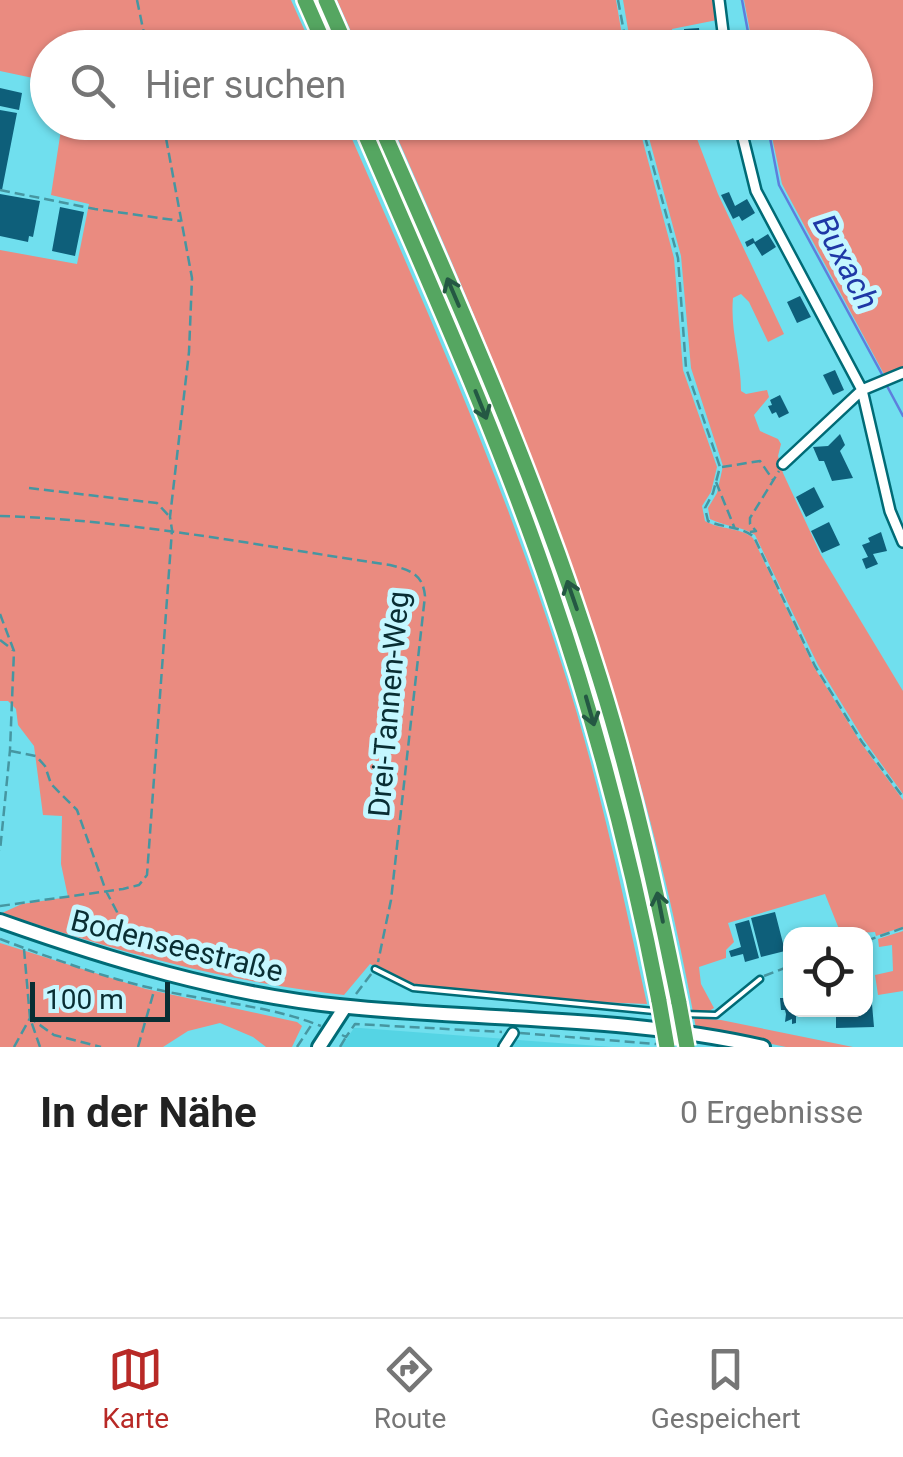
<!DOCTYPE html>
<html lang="de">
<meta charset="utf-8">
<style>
body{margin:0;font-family:Roboto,sans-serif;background:#f6f6f6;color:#222}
.controls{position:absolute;right:30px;bottom:30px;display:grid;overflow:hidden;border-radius:20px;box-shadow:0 2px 8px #0004}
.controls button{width:90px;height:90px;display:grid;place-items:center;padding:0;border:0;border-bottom:2px solid #e0e0e0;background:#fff;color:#222;font:50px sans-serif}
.scale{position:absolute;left:30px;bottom:25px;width:140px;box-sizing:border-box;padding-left:10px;border:5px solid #092e33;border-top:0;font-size:28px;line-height:35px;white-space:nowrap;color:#092e33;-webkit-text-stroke:8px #c5f7ff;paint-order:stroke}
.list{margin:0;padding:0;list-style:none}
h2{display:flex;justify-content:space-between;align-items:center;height:130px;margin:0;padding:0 40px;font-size:42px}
h2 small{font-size:32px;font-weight:400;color:#767676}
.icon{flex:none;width:55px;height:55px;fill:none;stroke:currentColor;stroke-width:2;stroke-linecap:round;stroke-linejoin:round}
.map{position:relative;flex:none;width:903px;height:1047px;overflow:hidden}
.search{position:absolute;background:#fff;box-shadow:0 2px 8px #0004;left:30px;right:30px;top:30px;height:110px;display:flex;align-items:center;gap:25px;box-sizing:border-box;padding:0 35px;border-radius:55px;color:#767676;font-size:38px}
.sheet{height:270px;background:#fff}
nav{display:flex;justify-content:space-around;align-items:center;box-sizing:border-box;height:140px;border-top:2px solid #e0e0e0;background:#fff;font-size:28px;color:#767676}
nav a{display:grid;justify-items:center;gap:5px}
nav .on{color:#b82926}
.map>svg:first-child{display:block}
.built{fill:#55d4e4}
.green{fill:#ea8b80}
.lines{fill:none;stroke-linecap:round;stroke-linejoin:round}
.stream{stroke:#5d7fdd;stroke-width:2.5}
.building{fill:#0e5f7a}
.lane-casing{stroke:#006b76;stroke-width:9}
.street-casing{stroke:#006b76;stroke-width:14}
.secondary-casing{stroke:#006b76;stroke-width:18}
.highway-casing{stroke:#fff;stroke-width:20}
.path{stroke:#4696a1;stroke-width:2.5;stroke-dasharray:10 5;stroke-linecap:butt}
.lane{stroke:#fff;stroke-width:4}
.street{stroke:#fff;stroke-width:9}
.secondary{stroke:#fff;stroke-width:12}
.highway{stroke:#55a661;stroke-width:15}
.highway-bridge-casing{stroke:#fff;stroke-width:20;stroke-linecap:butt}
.highway-bridge{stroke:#55a661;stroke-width:15}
.oneway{stroke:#245843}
.labels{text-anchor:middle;stroke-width:10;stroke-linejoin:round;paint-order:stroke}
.street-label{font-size:30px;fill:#092e33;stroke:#c5f7ff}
.water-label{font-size:32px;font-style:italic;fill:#1f38a6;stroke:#c5f7ff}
</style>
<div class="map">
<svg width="903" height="1047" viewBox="0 0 903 1047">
<rect width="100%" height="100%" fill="#70dfee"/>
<path class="built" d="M354 1028H360L612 1047H341Z"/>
<path class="green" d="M0 0H291L312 47 48 48 47 81 0 71Z
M337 0H616L624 47H358Z
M623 0H716L717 20 672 29 674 47H631Z
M744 0H903V369L885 376 782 184 769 123 856 122V48L753 47Z
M62 123H345C423 301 503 479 562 665 598 776 622 890 647 1004L574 1001 430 988 407 983 370 964 344 995C226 982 115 951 2 913L22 904 68 897 61 864 62 816 43 815 34 746 18 725 16 709 8 701H0V250L77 264 89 204 51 195Z
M391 123H638L674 258 683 370 717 467 711 492 702 506 705 521C720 530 740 527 753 538L814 667 861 743 903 800V927L876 936 875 932 841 934 825 894 728 923 734 942 726 950V958L699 967 701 984 714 1008 706 1013 693 1012C636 701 519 411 391 123Z
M645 123H691L718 194 784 334 768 342 749 302 741 294 733 298C730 330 741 359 741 391L746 394 767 390 769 397 754 415 760 431 778 439 781 444 778 456 783 473 821 555 903 691V794L864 740 818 665 755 535C741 526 726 527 710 519L708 508 717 493 723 466 691 368 681 256Z
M903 931V991L878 995 875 975 893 971 892 945 879 947 878 939Z
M0 943 146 989 297 1022 302 1026 292 1047H266L253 1037 220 1023 188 1031 163 1047H0Z
M694 1018 721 1020 853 1047H786L696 1028Z"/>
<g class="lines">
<path class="stream" d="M742 0 751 48
M767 122 779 185 884 378
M887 386 903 416"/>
</g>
<path class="building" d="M699 28 701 48H685L684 29Z
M0 88 22 93 19 110 0 106Z
M0 110 17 113 2 190H0Z
M710 122H728L730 135 713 138Z
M729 192 735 206 747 199 755 213 742 221 739 216 733 219 721 195Z
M0 194 40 201 33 237 29 236 28 242 0 236Z
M60 207 84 212 75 256 52 251Z
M768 234 776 247 762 256 754 243 747 247 745 242 753 238 755 242Z
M800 296 811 317 797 323 787 302Z
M835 370 844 390 833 395 823 375Z
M780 395 789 413 779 418 776 412 772 414 768 406 772 405 770 400Z
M840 434 845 445 840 451 853 478 832 481 824 461H819L813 447 828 446Z
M814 487 824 507 806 517 796 497Z
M829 522 840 545 822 553 811 531Z
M881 532 887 551 873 554 878 564 866 569 862 559 868 557 862 545 870 542 868 538Z
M775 912 785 951 761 957 751 918Z
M749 920 759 958 745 962 743 954 731 957 729 951 741 947 735 924Z
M866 958H868L874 1027 836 1028V1009H866Z
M780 998H790V1010H796V1023L792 1024V1019L785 1022 786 1014 785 1010H781Z"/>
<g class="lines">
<defs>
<path id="lane" d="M375 969 413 988 654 1011
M684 1014 716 1015 760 979"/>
<path id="street" d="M719 0 725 48
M739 122 756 191 862 390 890 511 903 542
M783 464 862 390 903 373
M504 1047 513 1033"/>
<path id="secondary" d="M0 921C110 960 223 994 339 1006 480 1021 624 1015 763 1047
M319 1047 345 1007"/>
<path id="highway" d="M305 0 326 48
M326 0 347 48
M360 122C427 278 497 432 551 592 597 726 632 862 659 1001
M379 122C460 305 541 488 600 679 633 785 657 894 679 1003"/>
</defs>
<use href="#lane" class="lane-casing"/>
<use href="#street" class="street-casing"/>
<use href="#secondary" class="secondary-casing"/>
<use href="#highway" class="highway-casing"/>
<path class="path" d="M137 0 147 48
M618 0 627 48
M641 122 678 258 686 368 720 467 713 493 705 508 708 521C723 528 741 526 754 537L815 666 862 742 903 797
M0 190 95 209 181 221
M722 467 760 461 773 480
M716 482 735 529
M29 488 157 503 170 517
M0 516C132 520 260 546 390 565 410 570 423 574 425 596L391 900 378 962
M750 532 756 531 750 524V518L779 471
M0 614 14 651 10 750 0 851
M0 640 13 650
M11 751 36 756 45 766 51 784 77 810 106 891 117 912 123 935
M0 906 123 889 139 885 147 875 172 530 170 517 189 352 192 278 163 122
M0 939C51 958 102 977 155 989 210 1002 268 1005 321 1026
M866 941 903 928
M24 949 30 1018 40 1047
M764 976 790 966
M356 994 372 973
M520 1033 656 1044
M342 1035 346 1037 355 1024 502 1032
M14 1047 30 1018 54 1035 101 1047
M138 1047 154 991
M297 1047 312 1024
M340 1047 346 1037"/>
<use href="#lane" class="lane"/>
<use href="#street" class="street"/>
<use href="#secondary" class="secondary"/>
<use href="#highway" class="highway"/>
<defs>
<path id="highway-bridge" d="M659 1001 667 1047
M679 1003 687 1047"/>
</defs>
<use href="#highway-bridge" class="highway-bridge-casing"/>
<use href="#highway-bridge" class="highway-bridge"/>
</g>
<defs><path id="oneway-shaft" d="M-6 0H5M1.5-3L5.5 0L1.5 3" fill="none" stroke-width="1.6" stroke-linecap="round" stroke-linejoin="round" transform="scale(2.5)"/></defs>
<g class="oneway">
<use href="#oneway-shaft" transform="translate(453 292) rotate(-113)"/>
<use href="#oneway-shaft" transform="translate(481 405) rotate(68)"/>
<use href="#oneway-shaft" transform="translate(572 595) rotate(-109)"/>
<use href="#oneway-shaft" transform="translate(590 711) rotate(74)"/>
<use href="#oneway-shaft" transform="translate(660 907) rotate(-101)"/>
</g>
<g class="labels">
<g class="street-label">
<text transform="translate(389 704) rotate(-85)" y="10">Drei-Tannen-Weg</text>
<text transform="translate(177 946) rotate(14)" y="10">Bodenseestraße</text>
</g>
<g class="water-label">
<text transform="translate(846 262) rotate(62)" y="11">Buxach</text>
</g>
</g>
</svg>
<div class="controls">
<button><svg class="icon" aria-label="locate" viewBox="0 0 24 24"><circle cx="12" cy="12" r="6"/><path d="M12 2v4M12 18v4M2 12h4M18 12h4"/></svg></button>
</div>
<div class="scale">100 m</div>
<div class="search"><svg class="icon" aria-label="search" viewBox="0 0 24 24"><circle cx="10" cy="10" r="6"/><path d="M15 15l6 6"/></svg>Hier suchen</div>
</div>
<section class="sheet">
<h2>In der Nähe<small>0 Ergebnisse</small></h2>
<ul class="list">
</ul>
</section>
<nav>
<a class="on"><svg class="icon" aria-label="map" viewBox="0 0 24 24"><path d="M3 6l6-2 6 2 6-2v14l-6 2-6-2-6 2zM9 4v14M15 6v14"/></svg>Karte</a>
<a><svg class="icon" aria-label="directions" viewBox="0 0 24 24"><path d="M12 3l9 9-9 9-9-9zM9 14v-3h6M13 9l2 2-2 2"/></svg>Route</a>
<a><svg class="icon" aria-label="saved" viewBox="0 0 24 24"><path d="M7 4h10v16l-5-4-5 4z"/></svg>Gespeichert</a>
</nav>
